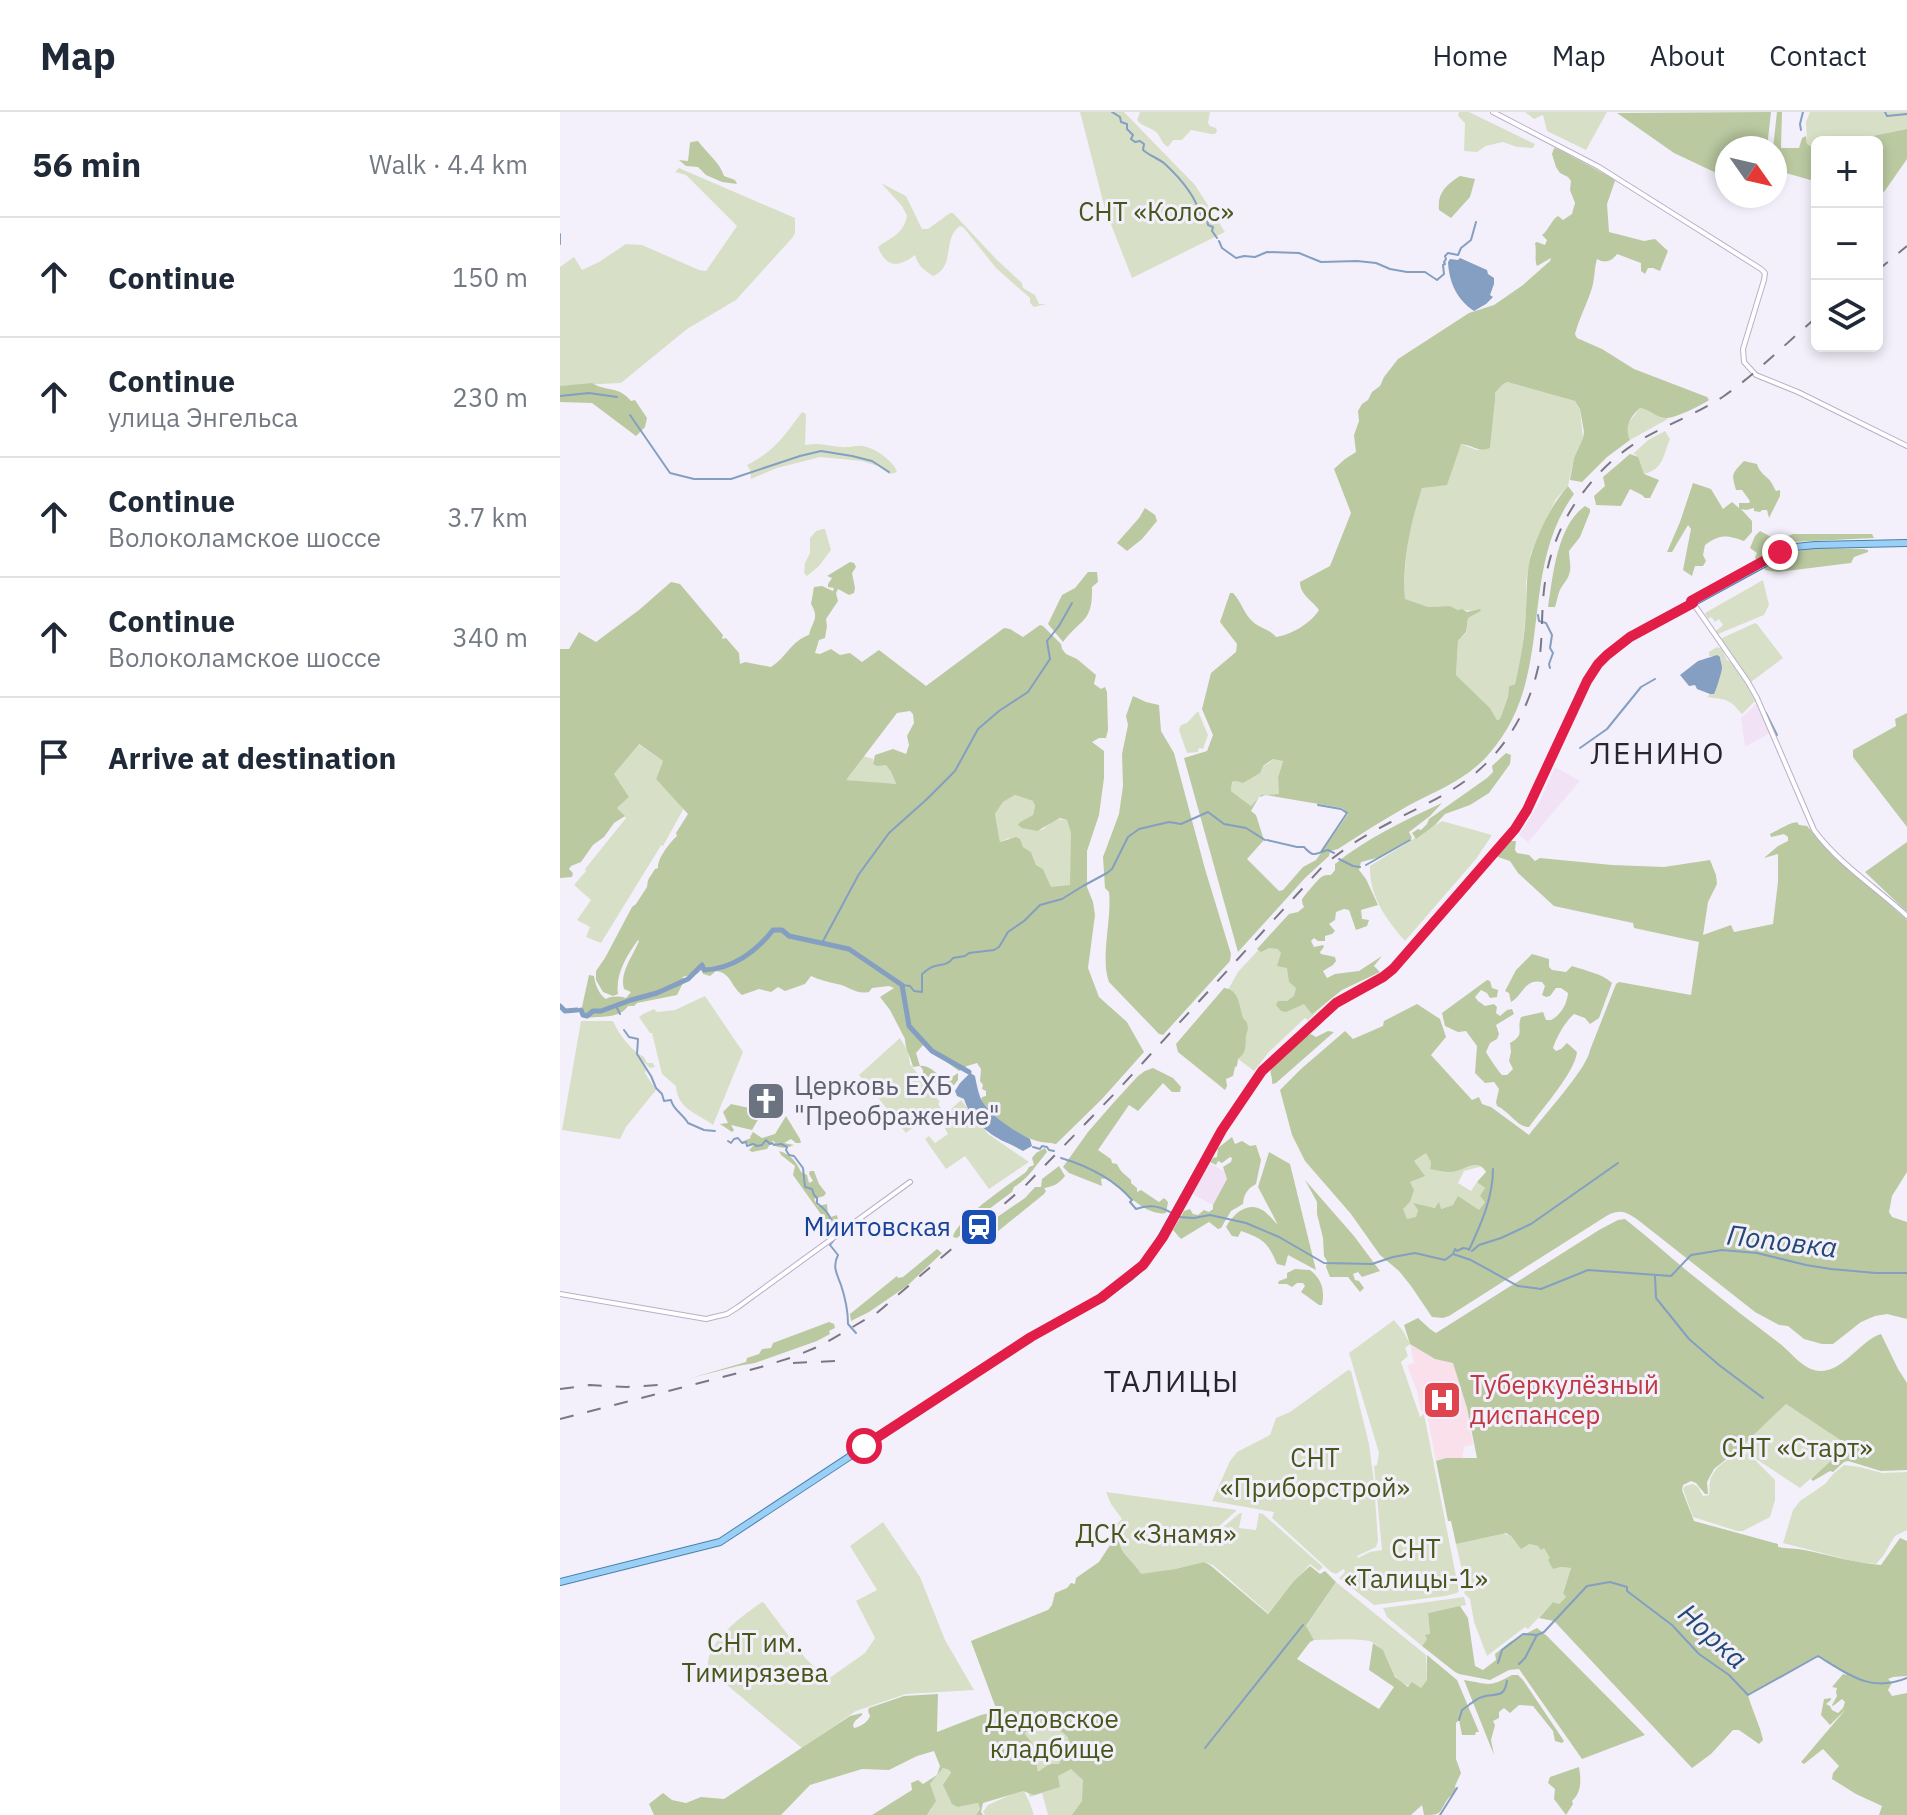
<!DOCTYPE html>
<meta charset="utf-8">
<style>
body{margin:0;font-family:"IBM Plex Sans",sans-serif;background:#f2f2f3;color:#1f2937}
.controls{position:absolute;right:24px;top:24px;display:grid;overflow:hidden;border-radius:12px;box-shadow:0 4px 12px #0003}
.controls button{width:72px;height:72px;display:grid;place-items:center;padding:0;border:0;border-bottom:2px solid #e0e1e3;background:#fff;color:#1f2937;font:40px sans-serif}
.compass{position:absolute;left:1155px;top:24px;width:72px;height:72px;border-radius:50%;background:#fff;box-shadow:0 4px 12px #0003;rotate:124deg}
.stop{position:absolute;width:24px;height:24px;margin:-18px;border:6px solid #e11d48;border-radius:50%;background:#fff}
.stop.end{background:#e11d48;border-color:#fff;box-shadow:0 2px 8px #0008}
.list{margin:0;padding:0;list-style:none}
h2{display:flex;justify-content:space-between;align-items:center;height:104px;margin:0;padding:0 32px;font-size:34px}
h2 small{font-size:26px;font-weight:400;color:#747a83}
.list li{display:grid;grid-template-columns:52px 1fr auto;gap:24px;align-items:center;box-sizing:border-box;height:120px;padding:0 32px;border-top:2px solid #e0e1e3}
.list b{display:block;font-size:30px;white-space:nowrap}
.list p{margin:0;font-size:26px;white-space:nowrap;color:#747a83}
.list em{font-size:26px;font-style:normal;color:#747a83}
.icon{flex:none;width:44px;height:44px;fill:none;stroke:currentColor;stroke-width:2;stroke-linecap:round;stroke-linejoin:round}
.map{position:relative;flex:none;width:1347px;height:1703px;overflow:hidden}
header{display:flex;align-items:center;gap:48px;box-sizing:border-box;height:112px;padding:0 40px;background:#fff;border-bottom:2px solid #e0e1e3}
header strong{font-size:38px}
nav{display:flex;gap:44px;margin-inline-start:auto;font-size:28px}
main{display:flex}
aside{flex:1;background:#fff}
.map>svg:first-child{display:block}
.commercial{fill:#f1e2f5}
.medical{fill:#f9e0ea}
.green{fill:#d7e0c7}
.forest{fill:#bac9a0;fill-rule:evenodd}
.water{fill:#849fc1}
.lines{fill:none;stroke-linecap:round;stroke-linejoin:round}
.stream{stroke:#849fc1;stroke-width:2}
.river{stroke:#849fc1;stroke-width:5}
.minor-casing{stroke:#baafca;stroke-width:6}
.major-casing{stroke:#487fad;stroke-width:8}
.minor{stroke:#fff;stroke-width:4}
.major{stroke:#9bd0f6;stroke-width:6}
.rail{stroke:#7c7883;stroke-width:2;stroke-dasharray:14 14;stroke-linecap:butt}
.route{stroke:#e11d48;stroke-width:10}
.labels{text-anchor:middle;stroke-width:6;stroke-linejoin:round;paint-order:stroke}
.park-label{font-size:26px;fill:#46571a;stroke:#f4f0fb}
.worship-label{font-size:26px;fill:#5b616d;stroke:#f4f0fb;text-anchor:start}
.transit-label{font-size:26px;fill:#164399;stroke:#f4f0fb;text-anchor:end}
.health-label{font-size:26px;fill:#be3a42;stroke:#f4f0fb;text-anchor:start}
.water-label{font-size:28px;font-style:italic;fill:#224976;stroke:#f4f0fb}
.quarter-label{font-size:30px;letter-spacing:2px;fill:#292530;stroke:#f4f0fb}
</style>
<header>
<strong>Map</strong>
<nav><a>Home</a><a>Map</a><a>About</a><a>Contact</a></nav>
</header>
<main>
<aside>
<h2>56 min<small>Walk · 4.4 km</small></h2>
<ul class="list">
<li><svg class="icon" aria-label="ahead" viewBox="0 0 24 24"><path d="M12 20V5M6 11l6-6 6 6"/></svg><div><b>Continue</b></div><em>150 m</em></li>
<li><svg class="icon" aria-label="ahead" viewBox="0 0 24 24"><path d="M12 20V5M6 11l6-6 6 6"/></svg><div><b>Continue</b><p>улица Энгельса</p></div><em>230 m</em></li>
<li><svg class="icon" aria-label="ahead" viewBox="0 0 24 24"><path d="M12 20V5M6 11l6-6 6 6"/></svg><div><b>Continue</b><p>Волоколамское шоссе</p></div><em>3.7 km</em></li>
<li><svg class="icon" aria-label="ahead" viewBox="0 0 24 24"><path d="M12 20V5M6 11l6-6 6 6"/></svg><div><b>Continue</b><p>Волоколамское шоссе</p></div><em>340 m</em></li>
<li><svg class="icon" aria-label="arrive" viewBox="0 0 24 24"><path d="M6 21V4h12l-3 4 3 4H6"/></svg><div><b>Arrive at destination</b></div></li>
</ul>
</aside>
<div class="map">
<svg width="1347" height="1703" viewBox="0 0 1347 1703">
<rect width="100%" height="100%" fill="#f4f0fb"/>
<path class="commercial" d="M1196 592 1210 621 1185 635 1181 606Z
M995 655 1020 669 968 730 959 723 978 693Z
M649 1051 664 1059 667 1067 653 1093 632 1082Z"/>
<path class="medical" d="M850 1232 875 1247 893 1251 907 1296 913 1333 905 1334 903 1339V1347L886 1346 876 1349 867 1302H870L869 1298 861 1299 857 1279 847 1253 854 1251Z"/>
<path class="green" d="M520 0H564L635 73 665 120 572 166 545 97Z
M580 0H650L648 11 650 14 656 16 657 19 655 22H651L631 18 622 28H613L608 35C601 31 602 27 597 21 591 15 582 15 577 8Z
M899 0H909L975 32 973 36 957 35 943 30 926 34 917 40 904 39 905 11 898 4Z
M965 0H1047L1026 38 987 19 983 3 974 7Z
M1250 0H1347V17L1302 26 1292 30H1257V37L1247 32 1246 10Z
M119 56 235 106V121L233 125 176 188 127 217 61 271 0 274V155L14 145 22 158 39 150 66 132 82 133 139 158 146 159 177 114 126 63 115 60Z
M321 71 346 84 362 117H368L390 101H393L437 148 462 171 463 176 475 183 479 192H486L474 195 470 191V186L436 156 404 116 400 114C382 126 396 155 373 164 364 158 358 154 355 143 339 156 326 156 318 135 331 125 343 123 347 104L342 94Z
M947 270 1015 289 1020 297 1023 326 1014 346 1008 374 996 387 971 441 966 470V500L961 547 955 572 949 574 948 585 940 607 937 608 930 596 896 563 898 529 906 521 908 506 921 499 898 498 890 494 868 495 845 488C843 460 848 399 863 375 872 361 889 345 901 332L917 338 930 336 935 289V281L942 273Z
M1080 296C1091 297 1098 304 1108 307L1070 328 1066 320 1069 310Z
M242 300 246 302 245 333C262 330 267 334 282 335 289 336 295 333 302 334 314 335 332 348 337 359L335 361 329 362 318 354 302 349 260 345 217 356 191 367 190 358 187 353C216 338 223 325 242 300Z
M1105 319 1110 327C1103 343 1104 357 1084 362L1076 343 1073 342 1088 328Z
M263 417H265L271 438 259 454 247 464 244 461 245 451 250 441V426L256 419Z
M1203 468 1209 493 1204 503 1158 522 1156 519 1163 513 1159 507 1155 510 1151 505 1148 507 1145 501Z
M1195 511 1197 512 1223 546 1191 570 1161 528 1162 526Z
M1157 535 1162 537 1167 548 1171 550 1185 570 1195 589 1182 602C1168 586 1168 588 1147 585L1150 582H1154L1162 556 1160 545 1149 544V540Z
M638 599 648 623 643 637 639 636 638 640 627 641 619 618 621 613 627 611Z
M78 632 103 649 96 667 124 696 103 734 101 733 97 740 41 831 26 825 30 815 17 808 31 788 14 773 26 759 25 757 66 706 57 696 69 685 54 662Z
M303 644 313 647V652L326 653 331 660 336 673 285 668Z
M713 647 723 648 718 665 720 682 701 683 691 694 671 679 672 671 709 651Z
M455 683 474 689 475 694 473 703 460 710 482 718C490 711 496 705 507 708L511 720V773L491 776 483 757 476 753 471 740 449 726 440 730 435 702 443 690Z
M882 709 932 723 916 747 845 829C826 807 809 784 810 754Z
M727 807 773 884 748 908 745 906 709 940 694 959 636 915 669 876 678 860Z
M145 884 183 940 153 1013C137 1001 117 997 116 974L102 962 92 921H90L79 905 83 902 94 897 97 900 115 898Z
M21 909H53C59 922 70 938 84 945L87 951H93L95 955 90 956 84 950 86 958 85 961 96 978 66 1015 60 1027 2 1018Z
M340 926 348 939 350 952 380 990 378 992 381 996 365 1009 363 1007 346 1021 316 983 313 987 310 983 313 979 299 963Z
M401 988 428 1022 469 1050 429 1077 405 1044 386 1057 365 1027 369 1024 375 1031 388 1022 380 1007Z
M867 1040 871 1050 870 1056 891 1060 918 1052 923 1054 904 1059 898 1071 911 1079 917 1070 925 1076V1090L919 1098 893 1093 881 1097 854 1092 858 1098 856 1106 847 1107 842 1097 850 1090V1070L854 1049Z
M834 1208 843 1219 850 1232 845 1236 848 1244 841 1250 860 1305 864 1302 899 1479 897 1481 885 1484 814 1493 779 1466 785 1460 784 1457 776 1462 771 1460 712 1406 714 1400 652 1389 670 1349 677 1340 710 1323 716 1306 730 1300 788 1258 791 1259 809 1332 814 1370 818 1429 816 1435 797 1444 798 1446 810 1440 822 1438 814 1354 817 1353 819 1341 789 1241Z
M1226 1292 1289 1333 1240 1376 1190 1343 1215 1368V1388L1210 1405 1183 1419H1177L1133 1405 1123 1377 1125 1374 1133 1372 1138 1375 1143 1384 1149 1383C1150 1378 1149 1374 1150 1369 1153 1355 1174 1340 1188 1342L1180 1336Z
M1284 1353 1300 1355 1322 1361 1347 1360V1418L1335 1424 1323 1444 1316 1452 1297 1450 1223 1431 1233 1398 1240 1389 1265 1372 1273 1362Z
M546 1380 677 1398 655 1418 657 1420 680 1401H682L679 1416 696 1418 699 1401 703 1402 763 1455 759 1459 750 1452 708 1501 653 1453 644 1450 615 1457 581 1463C572 1446 556 1440 559 1419L555 1418 553 1415 562 1407 551 1392Z
M323 1410 360 1465 385 1528 414 1578 346 1582 296 1599 242 1636 148 1557C145 1530 182 1504 202 1490L204 1491 246 1547 268 1567 305 1541 315 1526 296 1489 317 1478 290 1434Z
M943 1421 969 1432 983 1435 1000 1455 1011 1456 1003 1480 1006 1485 999 1492 993 1490 968 1517 965 1515 927 1544 914 1510 910 1487 904 1481 906 1476 896 1432Z
M776 1470 866 1543 867 1568 861 1576C822 1573 838 1544 812 1530 803 1526 767 1528 754 1528L746 1515Z
M904 1485 906 1493 868 1501 870 1523 862 1534 827 1505 823 1496Z
M488 1498 505 1581 534 1576 549 1649 520 1655 530 1703H488L482 1681 470 1685 411 1529Z
M383 1656 389 1658 391 1662 398 1695 418 1691 420 1697 416 1703H367L372 1696 370 1672Z
M463 1677 469 1689 474 1703H425L423 1700 428 1693Z"/>
<path class="forest" d="M1211 0 1207 36H1167V66L1114 41 1057 1Z
M1217 0H1222L1221 36H1239L1242 26 1246 24 1247 32 1257 37V64L1254 69 1215 58V36H1213Z
M1347 17V47L1324 80 1317 76V30H1292L1302 26Z
M138 29C146 40 160 51 164 64L175 68 177 72 162 70 146 63 138 55 126 54 119 48 128 49 130 31 131 30Z
M994 36 998 37 1054 67 1055 69 1047 92 1049 120 1084 129 1095 127 1108 139 1100 159 1093 156H1088L1085 162 1081 159V151L1057 142C1052 149 1045 152 1037 147 1034 157 1035 168 1031 179 1026 194 1019 207 1015 222L1017 226 1042 237 1074 257 1147 285 1149 288C1140 294 1114 307 1105 306 1096 305 1089 297 1080 296 1070 305 1064 315 1070 328L1047 345 1022 370 1010 368 1014 346 1023 326 1024 320 1020 297 1015 289 947 270 942 273 935 281V289L930 336C918 341 913 333 901 332L887 373 862 376C850 413 842 449 845 487L868 495 890 494 898 498 902 497 907 500 920 497 921 499 908 506 906 520 898 529 896 563 930 596 937 608 940 607 948 585 949 574 955 572C961 547 965 522 966 497 967 478 966 458 972 440 980 417 992 392 1008 374L1014 382C956 462 998 565 928 643 905 669 875 679 846 695 823 708 801 722 778 737L770 739 769 744 745 766 678 840 624 646 647 639 653 623 642 597 651 561 676 540 677 532 660 510 670 481H673C681 489 684 502 693 510 700 516 709 517 716 525 731 523 751 511 759 498 752 488 740 483 740 470L770 454 791 401 774 357 785 347 796 340 794 323 799 309 798 299 802 292 808 288 812 280 820 274 824 265 838 247 909 201 934 193 963 173 990 149 991 146 977 154C974 147 977 139 975 131L977 130 985 133 987 128 982 123C989 118 991 108 998 104L1003 108 1012 102 1015 91 1010 78 1011 69 1008 65 1000 61 996 55 992 42ZM713 647 723 649 718 665 719 682 701 683 691 694 671 679 672 670 677 669 683 671 700 661 703 654ZM706 683 782 696 788 702 756 748 743 755 723 778 719 779 687 747 704 728 696 703 691 699 699 685Z
M900 64 915 67 910 85 891 106 879 98C877 81 886 73 900 64Z
M32 271C46 280 58 273 71 289L75 288 87 306 85 315 76 324 32 291 0 290V274Z
M1070 342 1078 345 1084 362 1099 368 1090 386H1085L1082 383 1070 377 1061 394 1036 393 1034 384 1045 374 1043 365Z
M1184 349 1197 352C1199 361 1207 364 1211 370 1213 373 1214 376 1216 379L1220 378V384L1209 406 1207 398H1202L1200 400 1194 399V396L1186 398 1181 397 1192 409V420L1184 429C1166 423 1161 422 1145 433L1143 443 1146 449 1143 454H1135L1132 464 1123 458 1131 417 1128 413 1112 440H1107L1120 410 1133 371 1151 377 1163 397 1172 390 1179 396V391H1189L1190 389 1182 378H1176C1171 361 1172 362 1184 349Z
M1025 394 1030 397V400L1020 425 1009 439C1009 446 1011 452 1010 459 1008 468 1005 469 1001 476 998 481 997 489 995 495H988C993 463 997 414 1025 394Z
M585 396 595 403 597 409 582 427 567 439 557 431 579 406Z
M1200 419 1217 428 1233 422H1312L1314 426 1230 430 1196 448 1195 445 1197 441 1190 436 1195 424Z
M1253 436 1304 437 1308 438V440L1294 445 1291 451 1217 460 1205 458 1204 455 1231 441Z
M290 450 294 451 296 455 292 461 295 476 294 481 289 483 278 477 276 481 278 489 266 507 267 514 265 526 259 528 255 541 260 542 271 537 280 543 290 541 302 550 319 538 366 574 444 516 450 517 463 525 480 513 483 514 501 532 502 537 506 542 517 547 536 563 534 572 541 577 545 575 547 580 548 618 546 626H539L532 630 544 639V666L539 703 527 739V775L533 790 535 803 528 856 539 885 567 910 584 940 542 987 496 1032C489 1030 482 1031 477 1029 456 1023 434 1006 421 988L422 985 426 984V979L422 977 423 973 420 969 421 957 417 951 407 954 399 959 363 933 356 941 360 954C369 952 379 964 386 969L398 961V968L394 973C391 973 388 974 384 974 375 974 373 964 363 963V958L360 954 353 955C351 946 345 936 345 927L330 898 320 885 334 876 329 874 312 876 309 880C296 883 289 874 277 872 268 870 260 868 251 864L245 872 225 879 218 875 211 880 199 877 182 883C170 873 171 861 156 859L150 864 143 862 142 857 137 862 122 865 125 867 117 883 77 891 74 894H68C60 907 39 904 25 906L22 895 29 863 34 864C35 872 39 883 46 887 52 884 58 884 66 886L71 880 64 877C59 861 73 844 79 829L78 828C67 843 55 863 58 882L53 884 43 880 36 868V859L45 846 72 795 76 792 87 775 88 768 95 757 98 756C97 747 110 730 117 724L116 721 128 702 96 667 103 649 79 632 54 662 69 685 57 696 65 704 54 711 44 725 33 733 21 750 11 754 9 757 13 761 12 765 0 766V537H9L19 520 36 530 79 498 111 470 120 472 163 523 162 527 166 526 179 541 180 552 185 550 211 555C227 545 231 529 249 523 252 509 260 507 251 492L254 475 262 474 273 479 274 476 268 475V472L272 466 267 464ZM350 599 353 602 354 611 347 624 349 633 346 642 333 637 315 643 313 652 317 654 326 653 331 660 336 672 286 668 337 601ZM455 683 473 689 475 694 473 703 460 710 458 713 462 716 477 719 500 706 507 708 511 721 510 773 491 775 483 757 476 753 471 740 463 735 460 727 456 725 440 730 435 702 443 690Z
M528 460H537L538 470 532 475C533 511 521 506 503 530L488 512 502 483 515 476Z
M573 584 586 590 599 593 601 619 614 641 645 757 671 842 670 849 603 923 599 922 549 870C540 847 552 807 549 780L545 776 543 745 559 702 563 674 562 642 568 613 566 604Z
M1347 601V715L1293 645V638L1336 614 1335 607Z
M946 641 951 643 950 652 929 681 910 693 885 702 875 713 856 727 852 721 858 717 861 718 867 712 869 707 927 666 933 660 932 654Z
M882 691 870 704 849 720 852 726 820 745 801 750 799 758 806 767 818 793 801 798 802 807 809 808 807 814 796 818 789 798 784 797 776 800 775 808 769 812 775 819 772 822 765 824V829H758L754 826 751 829 754 835 763 833 764 835 760 840 761 842 775 845 776 849 773 853 763 859 767 866 775 862 799 859 822 844 814 854 820 860 782 878 752 902 744 892 726 900 721 899 716 893 718 889H727L734 884 736 876 729 870 727 856 717 854 721 841 718 837 709 836 701 840 697 837 729 802 738 800 744 795C743 793 742 791 742 788 742 786 756 770 759 767 763 763 766 763 771 763L775 758V752C807 726 845 708 882 691Z
M1237 710 1239 713 1247 714 1270 739 1347 808V1060L1332 1084 1329 1100 1332 1105 1347 1110V1207L1327 1202 1315 1204 1301 1210 1273 1232H1262L1244 1227 1228 1214 1219 1213 1195 1200 1078 1108C1066 1100 1061 1097 1048 1103L889 1204 883 1206 872 1205 851 1174 839 1159 820 1143 791 1102 745 1049 732 1023 720 978 741 957 785 919 793 927 823 914 824 909 857 892 880 907 886 925 871 943 912 988 919 985 922 992 931 995 969 1023C983 1004 1027 957 1030 938L1056 872 1059 870 1131 883 1139 830 1074 816 1073 811 994 794 958 761 950 749 938 745V742L951 729H956L955 738 957 741 969 743 975 749 980 746 1052 753 1104 755 1150 748 1156 763 1157 772 1148 790 1143 823 1171 813 1174 820 1213 812 1218 770V742L1204 746 1218 734 1228 729V725L1224 722 1211 725 1210 722C1218 718 1229 711 1237 710ZM866 1041 871 1050 870 1057C877 1058 884 1060 891 1060 905 1059 917 1045 926 1060L917 1070 925 1076 920 1084 925 1090 919 1098 898 1084 893 1093 881 1097 879 1090 875 1096 853 1091 858 1098 856 1105 847 1107 843 1097 850 1090 854 1078 850 1070 865 1064 854 1049Z
M1347 730V800L1305 760Z
M972 842 989 847V855L992 858 1006 860 1012 854C1026 859 1041 861 1052 871L1039 906 1030 912 1025 906 1014 902C1005 910 997 924 993 936L996 939 1001 937 1007 931 1017 940C1015 960 982 997 969 1015 958 1016 949 999 937 994L936 990 939 977 934 970 925 971 915 961 917 934 906 919 898 920 885 914 882 901 927 868 930 869 932 876 938 878 937 885 930 886 927 881 921 878 915 885 918 889 925 894 934 892 937 895 936 901 940 904 947 898 952 897 954 902 936 913 939 922 937 927 930 931 926 940C928 944 939 960 942 963H947L953 957 949 949 951 940 950 931C966 922 956 919 961 905L983 900 986 908H991C1001 903 1007 892 1008 881L1001 876H996L990 884 986 885 982 883 985 874 982 870C965 866 963 883 951 890L949 881 945 879 956 858Z
M664 876C680 878 679 894 683 906 684 908 686 909 687 911 689 918 687 918 686 924 685 935 687 940 678 947L677 954 675 955 673 964 666 967 667 974 665 978 618 940 616 932Z
M768 919 774 920 716 971 712 972C713 965 709 961 711 954L746 924 751 922 756 925Z
M593 956 613 966 621 975 620 980H612L603 971 578 999 569 993 538 1038 551 1047 552 1051 557 1052C561 1061 565 1062 571 1068V1071L577 1076V1080L581 1078 599 1090 604 1086 608 1090 606 1101C586 1105 563 1078 547 1066L541 1067 542 1074 509 1061 503 1055 528 1020 555 989 578 964 585 959Z
M171 992 203 999 192 1018 171 1013 174 1018 172 1020 160 1012 168 1011 163 1000Z
M226 1004 240 1027 241 1031H236L231 1027 224 1031 234 1033C228 1036 219 1037 214 1033L215 1030 212 1029 207 1037 192 1040 189 1038 194 1033 181 1030 191 1026 190 1025 193 1020 202 1026 215 1022Z
M672 1025 675 1032 682 1029 690 1034 696 1033 701 1048 696 1072C687 1077 684 1082 683 1092L671 1099 661 1116 658 1117 649 1110 621 1127 613 1118 624 1099 630 1097 633 1102 638 1103 644 1098 649 1100 653 1097V1093L667 1067 663 1055 671 1050 672 1046 670 1045 662 1051 658 1049 656 1053 650 1050 653 1046 657 1045 658 1036Z
M485 1036 487 1040C476 1053 469 1066 454 1075L452 1080 429 1097 421 1107 401 1123 397 1126 393 1125C396 1108 450 1072 466 1060L469 1055 474 1053 472 1046 476 1041Z
M219 1039C230 1042 236 1049 241 1060L247 1063 249 1071 253 1069 249 1062 250 1059H254L259 1072 266 1081 264 1084 254 1087 258 1094 267 1092 268 1103 271 1105 277 1103 279 1111 283 1114V1116L271 1125C265 1124 263 1114 265 1108L233 1063 235 1054 221 1043Z
M709 1040 730 1052 756 1158 728 1143 725 1154 717 1152C708 1131 704 1127 681 1119L678 1125 672 1124 666 1115C673 1102 688 1088 704 1099 709 1103 714 1109 718 1113L698 1075Z
M499 1054 505 1064C499 1072 492 1075 484 1076L486 1079 484 1082 437 1120 430 1110 465 1086 475 1075H481L482 1067Z
M745 1068 794 1124 820 1159 802 1165 798 1160 793 1162 795 1168 799 1169 804 1176 800 1180 788 1165H770L766 1155 767 1149 764 1144 763 1126 757 1102V1090Z
M1065 1107C1091 1127 1115 1150 1141 1170 1166 1191 1193 1211 1219 1231 1230 1239 1243 1258 1259 1259 1284 1260 1299 1229 1321 1222L1338 1257 1347 1271V1358L1321 1359 1288 1349 1284 1350 1273 1360 1270 1359 1253 1369 1251 1367 1288 1333 1226 1292 1180 1336 1154 1357 1147 1370 1148 1382H1145L1136 1371 1131 1369 1123 1373 1122 1378 1134 1409 1218 1432V1435C1227 1437 1235 1436 1244 1438 1270 1443 1295 1451 1321 1453L1340 1426 1347 1429V1564L1333 1565 1328 1567 1332 1571 1328 1578 1332 1584 1347 1581V1703H1319L1322 1694 1296 1682 1272 1667 1273 1661 1279 1654 1263 1637 1244 1652 1241 1650 1286 1597 1270 1613 1261 1603 1264 1587 1271 1586V1588L1266 1592 1270 1594 1272 1598 1278 1601 1283 1596 1285 1590 1282 1587 1273 1594 1272 1593 1277 1584 1276 1580 1277 1576 1272 1575 1283 1562 1287 1563 1258 1544 1188 1583C1192 1598 1200 1613 1203 1628L1199 1632 1179 1618H1173L1151 1642 1132 1656 994 1509 979 1506 993 1490 999 1492 1006 1485 1003 1481 1011 1456 1000 1455 993 1457 988 1448 990 1446 984 1436 981 1438 978 1434 969 1432 961 1437 952 1425 946 1421 896 1432 891 1409H888L876 1349 886 1346H917L907 1296 893 1251 875 1247 850 1232 844 1213 858 1206 870 1217 876 1221 1039 1118 1058 1108Z
M377 1137 382 1141 347 1174 309 1200 291 1209 290 1202 337 1164 338 1166 343 1165Z
M735 1157 750 1158C762 1167 765 1179 762 1193H759L741 1180 745 1174 743 1171H737L732 1175 727 1172H718L719 1169 727 1166V1161Z
M269 1210 274 1212 275 1216 269 1219 270 1222 257 1229 195 1251 178 1254 131 1266 186 1250 187 1246 199 1242 202 1237 211 1236 213 1231Z
M559 1419C556 1441 572 1446 581 1462L615 1457 644 1450 650 1453 708 1502 734 1469 750 1454 760 1462 765 1459 776 1470 746 1514 754 1528 750 1530 737 1547 819 1597 834 1575 809 1558 813 1531 823 1538 835 1565 848 1575 852 1570 861 1576 867 1568V1543L897 1568 919 1620H916L915 1623H902L899 1608 896 1611V1647L901 1661 895 1674 896 1678C893 1682 890 1684 887 1688 879 1701 882 1703 864 1703L862 1693 851 1703H512L522 1689 523 1668 511 1657 498 1664 500 1675 474 1683 463 1679 423 1691 421 1700 423 1703H416L420 1697 418 1691 398 1695 392 1692 383 1673 391 1661 389 1658 383 1656 370 1672 376 1689 367 1703H312L352 1678 351 1671 358 1668 363 1672 377 1663 380 1654 374 1639 357 1644 329 1658 302 1657 250 1673 221 1703H94L89 1692 103 1681 112 1688 126 1691 141 1685 164 1687 290 1604 302 1601V1603L295 1609 293 1613 294 1616C300 1615 308 1610 310 1604L308 1599 309 1596 344 1584 378 1582 377 1620 421 1603 437 1599 411 1529 488 1498 492 1493 495 1481 507 1476 511 1471 515 1472 516 1466 539 1450ZM472 1616 500 1618 507 1624 515 1644 513 1646H502L499 1652H489L478 1660 472 1631 464 1621Z
M900 1494 908 1506 915 1554 923 1558 936 1548 935 1542 950 1530 977 1516 987 1524 1085 1623 1022 1647 959 1557 949 1558 930 1568 899 1562 895 1560 862 1534 867 1527 865 1523 870 1522 868 1501Z
M952 1563H958L963 1568 1004 1629 1002 1631 995 1629 993 1619 973 1594 959 1593 950 1601 944 1596 939 1600V1606L933 1609 935 1613 931 1628 934 1643 904 1568C930 1572 928 1576 952 1563Z
M1019 1655C1021 1668 1022 1680 1012 1689L1013 1692 1006 1703 994 1687 995 1677 988 1671 990 1665Z"/>
<path class="water" d="M900 146 927 158 928 162 934 166V172L930 183 933 185 926 192 914 199C897 188 889 170 888 150L890 147 898 148Z
M1157 543 1160 545C1160 548 1162 552 1162 556 1162 559 1156 579 1154 582H1150L1137 577 1135 573 1129 574 1120 563 1138 549Z
M409 960 415 964C416 970 419 984 422 989 433 1006 453 1018 470 1027L472 1034 463 1039C456 1035 452 1033 445 1030 426 1021 410 1006 404 987L397 984 395 979 400 971 409 962Z"/>
<g class="lines">
<path class="stream" d="M552 0 560 5 561 10 567 12V17L573 23 571 27 575 30 580 29 584 32 583 38C590 44 598 46 605 52 619 65 635 83 640 102L647 107 648 113 653 115 652 119 657 126
M1325 0 1327 4 1347 2
M1241 18 1240 12 1243 0
M0 122V132
M659 129 662 136 676 146 684 144 695 145 707 140 739 141 761 150 797 149 816 151 830 157 847 160H865L877 168 884 162 883 153 885 152 884 150 886 147 885 144 888 141 898 143 901 136 911 128 916 110
M0 284 29 281 57 285
M70 303 110 361 134 367H171L240 344 261 339 292 344 312 349 329 360
M978 503 979 509 986 511 992 523 990 536 993 541 989 552 990 556
M1206 601 1217 623
M1020 636 1047 617 1081 575 1095 567
M758 693 781 697 787 701 761 740
M707 728 737 735
M738 735H744C755 747 755 741 768 738L774 741
M779 747 793 754 800 755
M806 753 850 728
M262 831 299 762 329 721 367 687 395 659 418 617 439 599 468 580 490 547 487 529 499 514 512 491
M342 873 350 874 354 879 362 880V862C366 859 370 855 375 854 383 852 388 853 393 846L405 844 409 841 434 838 439 835 448 820 464 809 480 793 502 787 523 774 547 761 552 757 568 725 579 717 609 710 621 712 648 700 664 712 686 716 705 728
M56 894 60 902
M64 918 69 925 78 927 77 942 91 964 96 976 102 982 104 989 111 988C113 998 123 1002 128 1011L144 1018 155 1019
M168 1029 171 1031 174 1027 178 1026 182 1031 186 1030 187 1034 193 1032 197 1034 202 1033 206 1028 210 1032 212 1031 214 1033 221 1032 227 1035 226 1038 229 1043 234 1044 243 1056 245 1075 252 1077 254 1083 257 1086V1091C270 1101 274 1108 271 1124
M473 1035 480 1037 482 1034 487 1035 489 1038 494 1039
M501 1046C528 1054 553 1066 572 1088L570 1090 576 1097C589 1092 599 1094 610 1100
M618 1105 634 1106 650 1103 686 1111 719 1125 764 1151 812 1152 833 1145 855 1141 885 1148 893 1142 911 1148 958 1174 981 1177 1028 1158 1111 1164 1131 1143 1162 1138 1197 1141 1246 1153 1271 1157 1316 1161H1347
M274 1128 270 1133 278 1143C272 1155 277 1162 281 1173 285 1185 288 1199 288 1212L296 1221
M909 1138C921 1112 933 1086 933 1057
M912 1139 919 1133 941 1126 971 1112 1058 1051
M893 1142 895 1137 897 1139 903 1136 909 1137
M1095 1164 1096 1186 1129 1227 1159 1253 1203 1286
M938 1551 942 1538 963 1522 977 1523
M959 1552 965 1546 977 1523 984 1520 1027 1474 1050 1470 1067 1475V1479L1112 1513 1139 1542 1169 1563 1188 1583 1258 1544C1289 1563 1311 1581 1347 1566
M910 1592C914 1590 917 1586 922 1585 935 1580 944 1588 947 1569
M899 1608 902 1598 909 1593
M645 1636 743 1513
M880 1703 897 1676"/>
<path class="river" d="M0 894 5 899 17 898
M21 898 23 903 27 904 33 899H41L71 888 97 881 128 867 142 853 144 858C172 857 196 840 213 818H222L229 824 289 837 342 873 349 914 372 939 409 960"/>
<defs>
<path id="minor" d="M933 0 1039 55 1201 157 1205 161 1204 168 1183 237 1184 250 1196 263 1238 280 1347 334
M1133 491 1188 570 1197 586 1254 718C1279 752 1317 776 1347 804
M0 1182 146 1207 167 1202 178 1195 350 1070"/>
<path id="major" d="M0 1470 160 1430 471 1225 541 1186 570 1165 587 1149 593 1140 662 1018 702 959 776 891 823 865 833 857 955 717 970 692 1027 569 1042 547 1070 525 1235 435 1255 433 1347 431"/>
</defs>
<use href="#minor" class="minor-casing"/>
<use href="#major" class="major-casing"/>
<use href="#minor" class="minor"/>
<use href="#major" class="major"/>
<path class="rail" d="M1317 159 1347 134
M233 1251 277 1249
M0 1277 30 1273 67 1275 99 1273
M0 1307 201 1255 233 1245 262 1233 318 1200 464 1075 557 979 763 754C780 740 798 727 818 717 868 689 911 677 946 628 961 607 972 582 978 556 983 530 981 504 984 478 988 442 1002 406 1025 378 1041 357 1061 339 1084 326 1110 311 1139 301 1164 284 1197 261 1226 231 1257 205"/>
</g>
<g class="lines">
<path class="route" d="M304 1334 471 1225 541 1186 583 1153 603 1125 662 1018 702 959 776 891 823 865 833 857 955 717 967 698 1027 569 1038 552 1047 543 1070 525 1133 491 1131 489 1220 440"/>
</g>
<defs>
<symbol id="church-square" viewBox="-11 -11 22 22"><rect x="-9" y="-9" width="18" height="18" rx="4" fill="#6b7280" stroke="#f4f0fb"/><path d="M-1.2-6h2.4v3.5h3.3v2.4h-3.3V6h-2.4V-.1h-3.3v-2.4h3.3Z" fill="#fff"/></symbol>
<symbol id="station-square" viewBox="-11 -11 22 22"><rect x="-9" y="-9" width="18" height="18" rx="4" fill="#1a4fb4" stroke="#f4f0fb"/><path d="M-3-6H3Q5-6 5-4V2Q5 4 3 4L4.5 6H3L1.5 4h-3L-3 6H-4.5L-3 4Q-5 4-5 2V-4Q-5-6-3-6ZM-3.5-4v3h7v-3ZM-3.5 1v1.5H-2V1ZM2 1v1.5H3.5V1Z" fill="#fff"/></symbol>
<symbol id="hospital-square" viewBox="-11 -11 22 22"><rect x="-9" y="-9" width="18" height="18" rx="4" fill="#e0444e" stroke="#f4f0fb"/><path d="M-5-5h3v3.5h4V-5h3V5h-3V1.5h-4V5h-3Z" fill="#fff"/></symbol>
</defs>
<g fill-rule="evenodd">
<use href="#church-square" x="184" y="967" width="44" height="44"/>
<use href="#station-square" x="397" y="1093" width="44" height="44"/>
<use href="#hospital-square" x="860" y="1266" width="44" height="44"/>
</g>
<g class="labels">
<g class="park-label">
<text x="596" y="109">СНТ «Колос»</text>
<text x="1237" y="1345">СНТ «Старт»</text>
<text x="755" y="1355">СНТ<tspan x="755" dy="30">«Приборстрой»</tspan></text>
<text x="596" y="1431">ДСК «Знамя»</text>
<text x="856" y="1446">СНТ<tspan x="856" dy="30">«Талицы-1»</tspan></text>
<text x="195" y="1540">СНТ им.<tspan x="195" dy="30">Тимирязева</tspan></text>
<text x="492" y="1616">Дедовское<tspan x="492" dy="30">кладбище</tspan></text>
</g>
<g class="worship-label">
<text x="234" y="983">Церковь ЕХБ<tspan x="234" dy="30">"Преображение"</tspan></text>
</g>
<g class="transit-label">
<text x="391" y="1124">Миитовская</text>
</g>
<g class="health-label">
<text x="910" y="1282">Туберкулёзный<tspan x="910" dy="30">диспансер</tspan></text>
</g>
<g class="water-label">
<text transform="translate(1222 1129) rotate(7)" y="10">Поповка</text>
<text transform="translate(1153 1524) rotate(42)" y="10">Норка</text>
</g>
<g class="quarter-label">
<text x="1098" y="652">ЛЕНИНО</text>
<text x="612" y="1280">ТАЛИЦЫ</text>
</g>
</g>
</svg>
<div class="controls">
<button>+</button>
<button>−</button>
<button><svg class="icon" aria-label="layers" viewBox="0 0 24 24"><path d="M12 4l9 5-9 5-9-5zM3 14l9 5 9-5"/></svg></button>
</div>
<svg class="compass" viewBox="-18 -18 36 36"><path d="M0-13l5 13h-10z" fill="#e53935"/><path d="M0 13l5-13h-10z" fill="#747a83"/></svg>
<div class="stop" style="left:304px;top:1334px"></div>
<div class="stop end" style="left:1220px;top:440px"></div>
</div>
</main>
